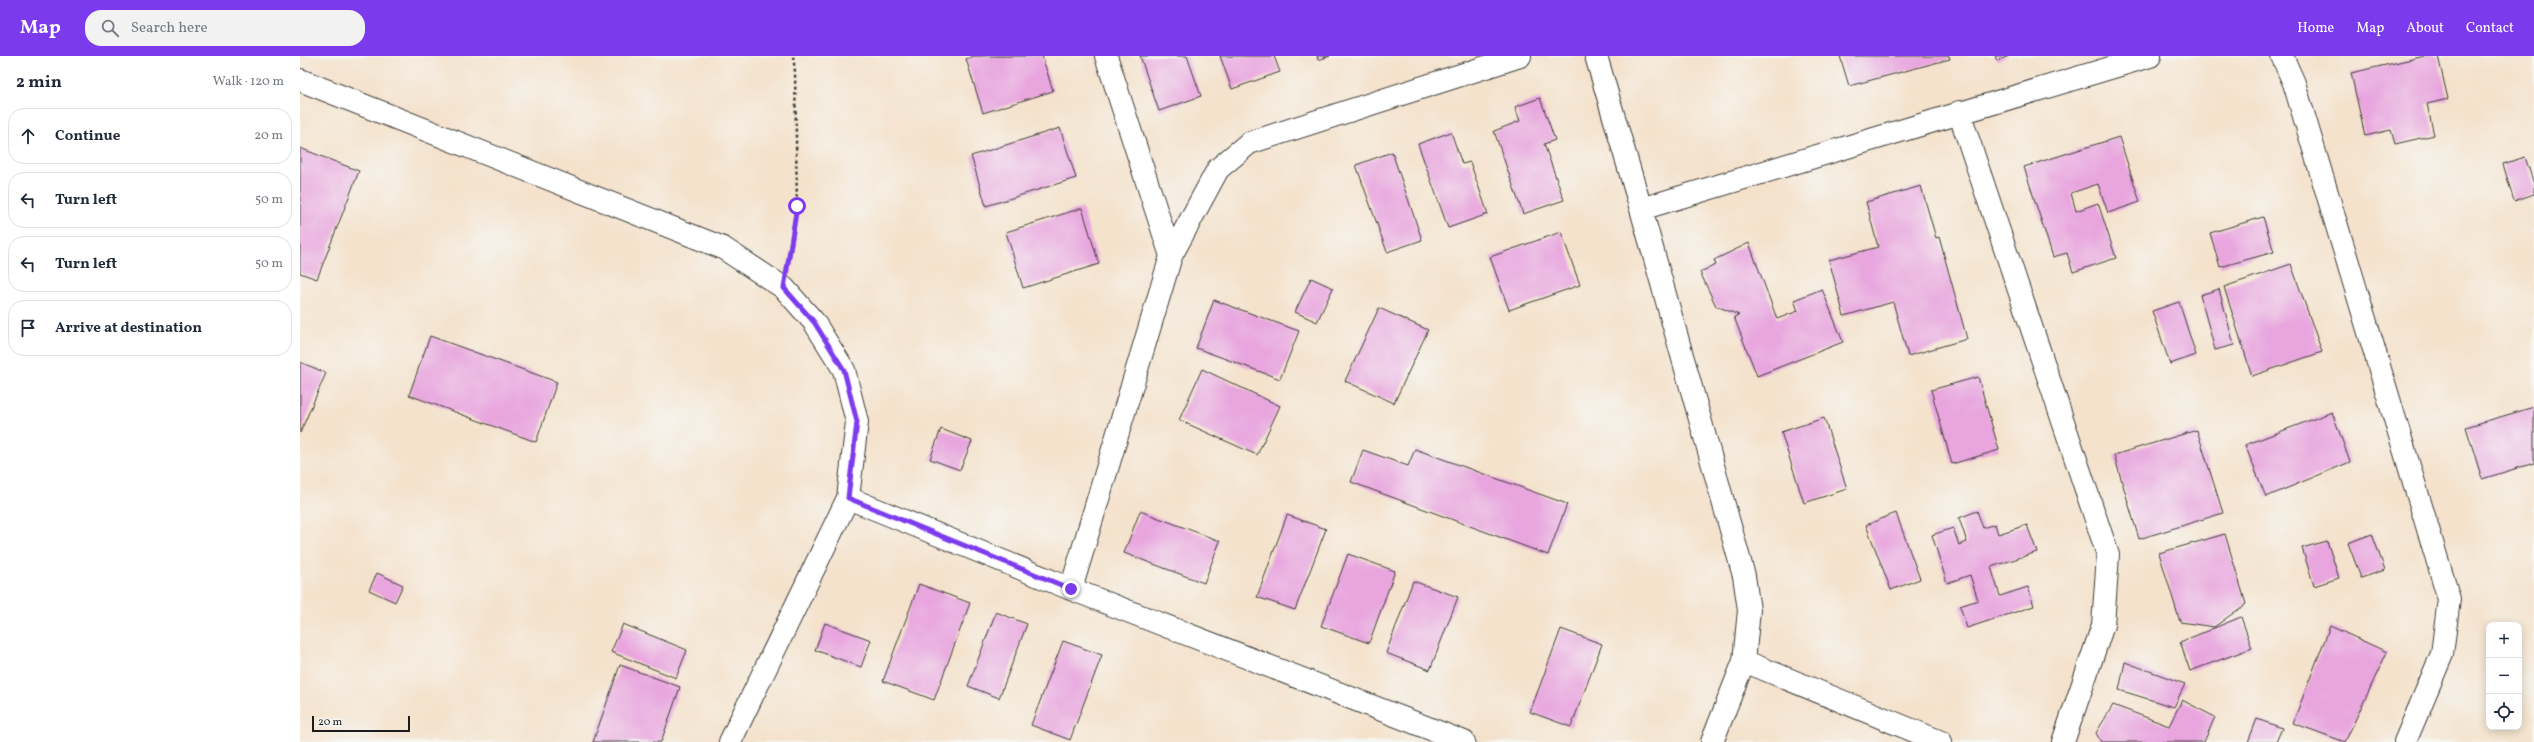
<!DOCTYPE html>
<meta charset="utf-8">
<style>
body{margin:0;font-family:Vollkorn,serif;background:#f2f2f3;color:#1f2937}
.controls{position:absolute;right:12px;bottom:12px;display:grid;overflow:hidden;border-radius:8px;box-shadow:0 2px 10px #0003}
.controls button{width:36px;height:36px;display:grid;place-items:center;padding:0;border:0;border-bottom:1px solid #e0e1e3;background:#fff;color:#1f2937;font:20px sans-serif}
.scale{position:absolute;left:12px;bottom:10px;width:98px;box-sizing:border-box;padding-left:4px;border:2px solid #1c1c1c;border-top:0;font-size:11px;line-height:14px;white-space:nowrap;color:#1c1c1c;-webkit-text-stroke:3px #f6f6f2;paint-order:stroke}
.stop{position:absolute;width:12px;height:12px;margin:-9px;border:3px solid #7c3aed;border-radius:50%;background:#fff}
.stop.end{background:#7c3aed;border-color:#fff;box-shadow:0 1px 4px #0008}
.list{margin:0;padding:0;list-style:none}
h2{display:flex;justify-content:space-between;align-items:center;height:52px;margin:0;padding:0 16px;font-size:17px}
h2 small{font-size:13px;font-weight:400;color:#747a83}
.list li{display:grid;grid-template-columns:26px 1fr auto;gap:12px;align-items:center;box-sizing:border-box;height:56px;margin:0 8px 8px;padding:0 8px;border:1px solid #e0e1e3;border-radius:16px}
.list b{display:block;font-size:15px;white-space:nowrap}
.list em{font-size:13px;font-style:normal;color:#747a83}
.icon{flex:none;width:22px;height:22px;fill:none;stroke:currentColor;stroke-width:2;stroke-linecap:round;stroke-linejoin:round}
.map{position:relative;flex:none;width:2234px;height:686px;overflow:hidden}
header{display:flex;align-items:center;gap:24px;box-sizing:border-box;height:56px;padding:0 20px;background:#7c3aed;color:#fff}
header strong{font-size:19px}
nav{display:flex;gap:22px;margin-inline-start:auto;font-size:14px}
.search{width:280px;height:36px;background:#f2f2f3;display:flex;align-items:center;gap:10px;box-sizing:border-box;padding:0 14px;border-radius:16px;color:#747a83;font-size:15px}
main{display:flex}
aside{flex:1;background:#fff}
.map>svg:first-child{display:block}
.building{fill:#e8a5de}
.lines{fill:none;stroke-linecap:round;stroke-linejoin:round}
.minor-casing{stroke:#3c3a36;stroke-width:24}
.path{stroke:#3c3a36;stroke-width:2.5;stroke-dasharray:3 3;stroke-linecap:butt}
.minor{stroke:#fff;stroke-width:22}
.route{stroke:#7c3aed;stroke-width:5}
</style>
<header>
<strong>Map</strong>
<div class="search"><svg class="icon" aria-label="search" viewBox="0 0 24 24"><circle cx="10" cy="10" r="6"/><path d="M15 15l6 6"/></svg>Search here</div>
<nav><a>Home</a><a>Map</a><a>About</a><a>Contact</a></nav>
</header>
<main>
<aside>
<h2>2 min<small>Walk · 120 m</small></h2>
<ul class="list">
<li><svg class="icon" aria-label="ahead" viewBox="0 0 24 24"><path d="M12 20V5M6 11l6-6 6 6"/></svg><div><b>Continue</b></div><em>20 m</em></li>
<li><svg class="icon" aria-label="left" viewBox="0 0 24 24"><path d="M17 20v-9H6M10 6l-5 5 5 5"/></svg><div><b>Turn left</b></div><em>50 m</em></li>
<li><svg class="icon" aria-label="left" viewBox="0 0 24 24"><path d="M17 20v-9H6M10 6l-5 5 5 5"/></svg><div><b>Turn left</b></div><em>50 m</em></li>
<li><svg class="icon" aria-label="arrive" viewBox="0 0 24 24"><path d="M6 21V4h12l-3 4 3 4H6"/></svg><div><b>Arrive at destination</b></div></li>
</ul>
</aside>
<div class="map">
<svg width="2234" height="686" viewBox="0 0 2234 686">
<rect width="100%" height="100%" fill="#f6f6f2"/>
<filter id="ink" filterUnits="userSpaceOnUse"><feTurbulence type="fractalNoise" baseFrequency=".025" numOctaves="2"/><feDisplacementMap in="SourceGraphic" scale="8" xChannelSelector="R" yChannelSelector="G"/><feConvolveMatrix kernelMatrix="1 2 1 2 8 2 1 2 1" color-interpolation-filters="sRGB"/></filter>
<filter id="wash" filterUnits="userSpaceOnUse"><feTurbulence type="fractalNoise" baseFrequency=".012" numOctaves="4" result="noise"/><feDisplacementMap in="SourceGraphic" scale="16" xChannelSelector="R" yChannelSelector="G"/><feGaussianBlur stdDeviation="0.9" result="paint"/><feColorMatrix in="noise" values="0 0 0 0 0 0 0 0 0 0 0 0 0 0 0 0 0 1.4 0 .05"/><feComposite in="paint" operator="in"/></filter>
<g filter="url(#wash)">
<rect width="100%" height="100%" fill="#f4e2cc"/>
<g id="blocks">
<path class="building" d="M674 0H742L753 35 683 57 666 3Z
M840 0H887L901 40 859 55Z
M920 0H974L980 16 932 33Z
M1017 0H1030L1018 4Z
M1540 0H1649L1650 3 1549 30Z
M1695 0H1709L1697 5Z
M2125 0H2138L2148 43 2127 48 2134 79 2095 88 2091 74 2065 80 2051 17Z
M1240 42 1255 84 1244 88 1264 144 1223 158 1194 75 1220 65 1215 51Z
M760 72 776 122 686 150 671 100Z
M1151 76 1162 108 1170 106 1188 158 1148 172 1118 88Z
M1819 81 1840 146 1808 157 1798 128 1771 137 1776 155 1798 147 1816 202 1773 216 1767 197 1753 201 1724 111Z
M0 92 59 115 17 223 0 217Z
M1092 96 1122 184 1087 196 1056 109Z
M2225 101 2234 128V138L2214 145 2203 108Z
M1621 130 1636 182 1639 181 1667 283 1608 300 1593 246 1544 260 1529 204 1578 191 1566 146Z
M782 152 799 208 723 232 706 176Z
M1963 161 1974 196 1920 211 1910 177Z
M1261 176 1280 229 1209 254 1190 201Z
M1449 187 1477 263 1498 255 1494 244 1522 233 1543 286 1457 320 1434 261 1439 259 1416 250 1400 216 1416 209 1414 204Z
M1991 208 2022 296 1952 320 1924 231Z
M1011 222 1033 232 1017 266 995 256Z
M1919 233 1934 289 1915 294 1900 239Z
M914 244 999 275 980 323 896 292Z
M1879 246 1896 299 1870 308 1852 255Z
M1079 252 1128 274 1094 347 1045 325Z
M130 280 257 326 236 386 109 339Z
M0 306 26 317 0 377Z
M902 313 980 350 957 399 879 364Z
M1678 321 1699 394 1652 408 1631 334Z
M2234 351V407L2182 423 2166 371Z
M2032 356 2050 406 1966 441 1945 389Z
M1524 362 1547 433 1504 447 1481 376Z
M641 373 672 385 660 414 630 403Z
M1897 374 1923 457 1839 483 1814 399Z
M1115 393 1267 448 1248 499 1051 426 1063 394 1108 410Z
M840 455 920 485 904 527 824 497Z
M1677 455 1683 472 1695 468 1698 478 1727 469 1737 496 1691 511 1700 540 1728 531 1734 550 1667 572 1660 550 1678 544 1670 519 1647 527 1632 479 1653 472 1659 489 1667 486 1659 462Z
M1596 457 1620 523 1591 534 1566 469Z
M987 459 1026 473 995 554 957 541Z
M1925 478 1946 548 1914 571 1880 566 1859 497Z
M2072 478 2085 514 2061 522 2048 487Z
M2027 485 2039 522 2014 530 2002 492Z
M1048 498 1095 515 1069 587 1021 570Z
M77 517 103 529 95 546 69 534Z
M1113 525 1158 541 1130 614 1086 597Z
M619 528 670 547 634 644 583 625Z
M696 556 727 568 699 642 668 630Z
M1941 561 1952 592 1890 615 1880 586Z
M525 567 571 584 561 611 515 594Z
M323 568 387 594 376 622 311 596Z
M2030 570 2087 596 2045 686 1993 667Z
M1261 573 1302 588 1271 671 1230 656Z
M763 585 802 599 770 684 731 669Z
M1825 606 1885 628 1874 651 1819 634Z
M320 609 380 631 361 686H293Z
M1882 644 1915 661 1904 686H1801L1796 677 1813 649 1869 670Z
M1957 663 1982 672 1976 686H1948Z"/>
</g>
</g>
<g filter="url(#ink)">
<use href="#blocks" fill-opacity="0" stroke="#3c3a36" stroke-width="1"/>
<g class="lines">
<defs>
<path id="minor" d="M806 0 871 200
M1296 0 1341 153 1444 520 1449 554 1444 605 1412 686
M1982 0 1994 27 2149 543 2142 598 2105 686
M0 24 423 192 484 232 514 266 544 314 557 366 548 442 430 686
M1659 56 1808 499 1803 569 1763 686
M1341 153 1850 0
M548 442 771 533 1164 686
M771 533 871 200 918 113 949 87 1220 0
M1444 605 1641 686"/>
</defs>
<use href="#minor" class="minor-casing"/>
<path class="path" d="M489 201 497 150 495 15 493 0"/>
<use href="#minor" class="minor"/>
</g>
</g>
<g class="lines" filter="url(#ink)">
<path class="route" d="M497 150 484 232 514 266 544 314 557 366 548 442 771 533"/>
</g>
</svg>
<div class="controls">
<button>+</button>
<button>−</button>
<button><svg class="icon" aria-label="locate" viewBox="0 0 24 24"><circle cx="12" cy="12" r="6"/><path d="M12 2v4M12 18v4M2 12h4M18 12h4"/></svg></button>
</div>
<div class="scale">20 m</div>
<div class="stop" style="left:497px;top:150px"></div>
<div class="stop end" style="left:771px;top:533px"></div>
</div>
</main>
